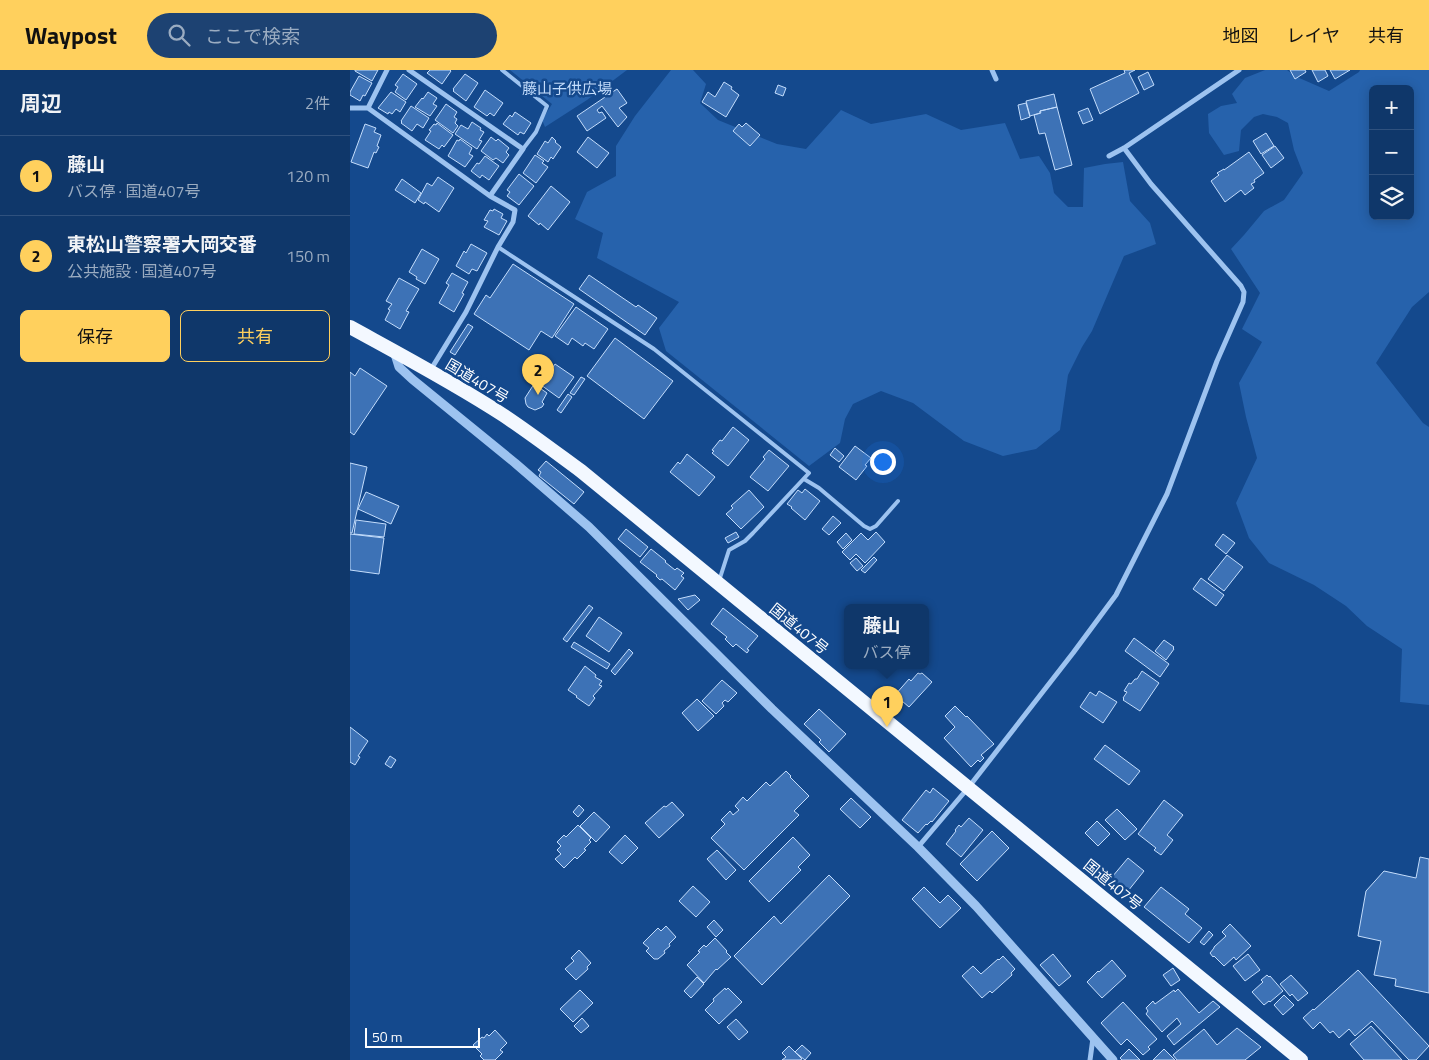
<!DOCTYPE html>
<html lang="ja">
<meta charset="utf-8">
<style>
body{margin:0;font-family:"Titillium Web","Noto Sans JP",sans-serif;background:#1d4272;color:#f1f3f6}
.controls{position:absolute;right:15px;top:15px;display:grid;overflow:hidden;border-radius:8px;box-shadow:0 2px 12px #0003}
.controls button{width:45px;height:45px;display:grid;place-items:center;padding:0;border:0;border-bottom:1px solid #2f517e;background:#0f376a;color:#f1f3f6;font:25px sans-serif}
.scale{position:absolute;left:15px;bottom:12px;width:115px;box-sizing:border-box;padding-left:5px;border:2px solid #fff;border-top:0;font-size:14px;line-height:18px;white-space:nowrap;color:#fff;-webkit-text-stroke:4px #14498d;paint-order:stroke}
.you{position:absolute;left:532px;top:391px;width:18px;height:18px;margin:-12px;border:4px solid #fff;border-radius:50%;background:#1a73e8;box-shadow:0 0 0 8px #1a73e833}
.badge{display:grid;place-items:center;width:32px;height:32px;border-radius:50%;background:#ffd05d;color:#111;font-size:16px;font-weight:700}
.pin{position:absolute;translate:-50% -41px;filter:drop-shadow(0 1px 2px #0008)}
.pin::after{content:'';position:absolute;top:26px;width:18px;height:15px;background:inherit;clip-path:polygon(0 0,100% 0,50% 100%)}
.popup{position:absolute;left:494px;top:534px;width:85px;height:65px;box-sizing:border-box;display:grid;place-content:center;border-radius:8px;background:#0f376a;filter:drop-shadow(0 1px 4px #0005);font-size:16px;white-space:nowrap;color:#9bacc1}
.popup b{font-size:19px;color:#f1f3f6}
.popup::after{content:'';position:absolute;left:50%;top:100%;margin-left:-10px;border:10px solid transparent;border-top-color:#0f376a}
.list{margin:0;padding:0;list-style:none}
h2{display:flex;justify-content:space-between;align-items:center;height:65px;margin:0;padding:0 20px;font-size:21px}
h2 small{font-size:16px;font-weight:400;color:#9bacc1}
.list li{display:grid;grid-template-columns:32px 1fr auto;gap:15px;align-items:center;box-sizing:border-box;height:80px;padding:0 20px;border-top:1px solid #2f517e}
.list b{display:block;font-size:19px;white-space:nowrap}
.list p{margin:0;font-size:16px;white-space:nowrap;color:#9bacc1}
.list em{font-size:16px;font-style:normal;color:#9bacc1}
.actions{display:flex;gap:10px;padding:15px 20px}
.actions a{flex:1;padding:11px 0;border:1px solid #ffd05d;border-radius:8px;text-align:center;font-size:18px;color:#ffd05d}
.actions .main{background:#ffd05d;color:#111}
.icon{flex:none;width:28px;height:28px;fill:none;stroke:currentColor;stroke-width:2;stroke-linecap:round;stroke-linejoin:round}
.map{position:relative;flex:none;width:1079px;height:990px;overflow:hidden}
header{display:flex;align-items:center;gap:30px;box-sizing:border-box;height:70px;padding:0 25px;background:#ffd05d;color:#111}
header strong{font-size:24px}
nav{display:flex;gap:28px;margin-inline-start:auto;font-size:18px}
.search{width:350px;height:45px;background:#1d4272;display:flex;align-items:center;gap:12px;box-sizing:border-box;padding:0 18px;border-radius:28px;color:#9bacc1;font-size:19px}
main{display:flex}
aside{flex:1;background:#0f376a}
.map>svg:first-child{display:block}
.green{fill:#2662ac;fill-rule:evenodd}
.building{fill:#3d72b6;stroke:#c4ddfc}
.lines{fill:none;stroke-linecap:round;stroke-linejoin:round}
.service{stroke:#9dc3f0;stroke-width:4}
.minor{stroke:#9dc3f0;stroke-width:5}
.tertiary{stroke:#9dc3f0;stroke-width:9}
.trunk{stroke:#f3f8ff;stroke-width:14}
.labels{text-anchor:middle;stroke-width:5;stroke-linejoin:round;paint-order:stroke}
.park-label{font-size:15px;fill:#c4ddfc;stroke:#14498d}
.street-label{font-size:15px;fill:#fff;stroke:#14498d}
</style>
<header>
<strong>Waypost</strong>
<div class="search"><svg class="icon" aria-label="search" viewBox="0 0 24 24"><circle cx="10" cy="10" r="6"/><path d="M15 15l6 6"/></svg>ここで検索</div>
<nav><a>地図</a><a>レイヤ</a><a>共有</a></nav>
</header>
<main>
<aside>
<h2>周辺<small>2件</small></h2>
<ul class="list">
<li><span class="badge">1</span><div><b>藤山</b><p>バス停 · 国道407号</p></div><em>120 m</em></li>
<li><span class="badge">2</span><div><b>東松山警察署大岡交番</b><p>公共施設 · 国道407号</p></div><em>150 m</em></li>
</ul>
<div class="actions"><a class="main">保存</a><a>共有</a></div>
</aside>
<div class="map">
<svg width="1079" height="990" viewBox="0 0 1079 990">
<rect width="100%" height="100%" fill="#14498d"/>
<path class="green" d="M160 0H277L237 30 195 57 192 50 202 34Z
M321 0H343L356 14 350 33 368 50 427 74 456 79 491 40 521 54 576 44 611 60 655 53 670 89 689 86 700 103 704 123 718 137H733L734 98 755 94 773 92 780 131 800 153 806 174 774 186 742 261 732 277 718 305 710 360 686 379 653 386 614 371 563 333 531 321 503 334 495 349 490 373 459 396 316 281 309 258 329 232 247 188 253 163 225 149 237 122 266 106V76L285 46Z
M915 0H937L947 7 979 21 1009 2 1010 0H1079V222L1062 237 1026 293 1073 353 1079 357V635L1050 632 1052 579 1017 556 996 536 964 515 919 493 899 468 886 433 907 388 896 347 889 313 912 272 892 259 910 223 881 179 894 165 914 141 934 130 953 103 944 80 938 53 927 47 913 44 904 47 891 60 889 81 874 85 859 63 858 44 871 36 887 33 882 24 895 8ZM1023 19H1060V146H1023Z"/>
<path class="building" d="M5 0H28L22 11 5 1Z
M80 0H100L101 1 92 14 77 3Z
M774 0H785L779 3 789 23 750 44 740 19 775 3Z
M940 0H955L956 2 945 9Z
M962 0H975L978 6 968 12Z
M980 0H1000L985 9Z
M798 2 804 15 794 20 788 7Z
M53 4 67 14 56 30 45 22 48 17 45 15Z
M115 4 128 13 116 31 103 21 104 20 103 19Z
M9 6 22 13 15 26 13 25 10 31 0 25V22Z
M374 12 382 17 381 19 389 25 376 47 352 32 358 22 365 27Z
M428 15 436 18 433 26 425 23Z
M267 19 277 33 269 38 277 47 268 57 252 36 247 40 249 43 252 42 256 48 237 61 227 46Z
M135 20 153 33 144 46 140 43 137 46 124 37Z
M41 22 56 32 50 42 46 39 42 44 39 42 38 44 28 38Z
M78 22 87 28 83 34 87 36 80 46 65 37 72 28 73 29Z
M704 24 707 37 690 41V43L680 46 676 31Z
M676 33 680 47 671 50 668 35Z
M96 34 107 42 104 47 107 49 105 53 108 56 103 63 85 50Z
M61 36 79 48 73 58 67 54 62 61 51 53 52 52 51 51Z
M707 37 722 95 705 100 695 63 689 64 684 45 691 43 690 41Z
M738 38 743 50 733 54 728 42Z
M165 42 181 53 174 64 170 62 168 65 153 54 160 45 162 47Z
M122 52 131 58 130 60 134 62 129 70 132 71 127 79 105 64 111 55 118 59Z
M87 53 103 65 94 77 92 75 89 79 75 70 81 61 79 60 84 54 86 55Z
M396 53 410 65 400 76 383 61 389 54 392 57Z
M15 54 26 58 24 62 31 65 27 76 29 77 26 83 24 82 18 98 1 92Z
M916 63 924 76 911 84 903 71Z
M141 67 146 71 148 69 159 78 156 82 159 85 153 93 146 88 143 90 131 81Z
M202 67 206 71 205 72 211 77 203 89 201 87 198 92 187 84 195 71 198 73Z
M238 67 259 83 247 98 227 82Z
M110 69 122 78 119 84 123 86 115 97 98 86 107 70 109 71Z
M925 76 934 88 921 98 912 85Z
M899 82 914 103 904 110 905 112 901 114 904 118 895 125 891 120 875 132 861 111 869 105 867 103 874 99V100Z
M185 85 194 91 192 93 198 97 186 113 173 103Z
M135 86 149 96 139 110 132 105 130 108 121 101 127 93 129 94Z
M169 104 184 116 169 135 157 126 160 122 157 120Z
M88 107 104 118 89 142 75 132 74 134 68 130 77 113 82 116Z
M52 109 71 123 65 133 45 120Z
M201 116 220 132 198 160 190 153 189 155 178 146Z
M144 139 153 144 151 148 157 151 149 165 134 157 138 151 134 150 140 140 143 141Z
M121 174 137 183 127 201 122 199 119 204 106 196 114 181 116 183Z
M72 179 89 189 75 214 66 209 67 207 59 202Z
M163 194 224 234 202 268 191 261 179 280 124 244 136 225 140 228Z
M102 203 118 212 112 223 114 224 104 242 89 233 99 215 96 213Z
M239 205 286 237 288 235 307 248 295 265 229 219Z
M49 208 69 219 56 241 59 242 50 259 35 250 40 240 38 239 42 234 36 231Z
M226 237 258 259 244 279 235 273 233 276 222 268 218 275 205 266Z
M118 254 123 257 105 285 100 282Z
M265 268 323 311 294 349 237 306Z
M205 294 224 307 209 328 191 315Z
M10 298 37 316 4 365 0 362V302L5 306Z
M231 307 235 309 224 325 220 323Z
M184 314 197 323 192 332 194 334 192 337 185 340 178 337 176 334 175 328Z
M218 324 222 327 211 343 207 340Z
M383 357 399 370 378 396 362 383 364 381 362 380 370 370 372 371Z
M505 376 521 388 515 395 517 396 506 410 489 397Z
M485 378 494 386 489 392 480 385Z
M419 380 439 396 418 421 400 407 415 389 413 387Z
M337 384 365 407 349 426 320 402 328 392 330 394Z
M196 391 234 422 224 434 189 406 191 402 188 400Z
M0 393 17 397 2 463H0Z
M455 419 470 431 455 450 441 438 442 437 437 434 448 420 452 423Z
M399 420 414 437 391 459 376 444 383 438 381 436Z
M16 422 49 436 41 454 8 439Z
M483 446 491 453 479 465 472 459Z
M6 450 36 454 34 467 4 464Z
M276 459 298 477 290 487 268 469Z
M386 462 389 467 378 473 375 468Z
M526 462 535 472 515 493 506 484 500 490 492 482 511 463 518 470Z
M496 463 502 470 493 479 487 472Z
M0 464 34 468 29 504 0 500Z
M873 464 885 473 876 484 865 475Z
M301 479 316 491 315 492 325 500 327 498 334 503 331 506 334 508 325 520 312 509 310 510 306 506 307 505 290 492Z
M877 485 893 497 874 521 858 509Z
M524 487 527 490 515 503 511 500Z
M506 488 513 496 507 501 500 493Z
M851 508 874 525 866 536 843 519Z
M345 525 350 530 338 540 328 529Z
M239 535 243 538 217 572 213 569Z
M373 538 408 566 397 579 399 580 397 583 386 574 383 577 375 569 377 567 361 554Z
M249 547 272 563 259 582 236 566Z
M784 568 819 594 810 607 775 581Z
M814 570 824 577 823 578 824 579 816 590 805 581Z
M224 572 260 594 257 599 221 577Z
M279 579 283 583 265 605 261 601Z
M235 596 246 605 245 607 252 611 249 615 252 616 243 626 245 628 239 636 226 627 227 626 218 620Z
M792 601 809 613 790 641 773 630 774 629 773 628 777 622 774 621 779 613 781 614 785 609H787Z
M568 603 570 604 572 603 582 612 559 637 545 625 559 609 561 611Z
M372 610 387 623 378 632 375 630 372 633 374 636 366 644 352 631Z
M749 621 767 632 753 653 730 637 740 622 746 626Z
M347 629 364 646 348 661 332 643Z
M605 636 616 647 617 646 644 674 631 685 634 688 630 692 628 690 621 697 594 668 605 657 595 646Z
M469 639 496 664 479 682 469 672 471 670 454 654Z
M0 657 18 671 8 686 10 687 5 695 0 692Z
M755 675 790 701 779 715 744 689Z
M40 686 46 690 41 698 35 694Z
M436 701 441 706 440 707 459 726 444 741 449 745 394 800 361 768 375 754 371 750 380 741 383 745 389 740 385 736 393 727 397 731 416 712 420 716Z
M583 718 599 731 582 752 581 751 577 755 576 754 568 763 552 750 576 720 580 723Z
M501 728 521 747 510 758 490 739Z
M814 730 833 745 817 765 823 770 811 785 804 780 806 778 788 764Z
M322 732 334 745 309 768 295 753 314 736 316 737Z
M229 735 234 740 228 747 223 742Z
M767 739 787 759 775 770 755 750Z
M244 742 260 757 246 772 230 756Z
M619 748 633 760 611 787 596 774 606 761 605 760 609 755 611 757Z
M747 751 760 764 748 776 735 763Z
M228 755 241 768 239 770 241 772 234 779 236 780 227 789 225 787 214 798 205 789 211 784 207 780 211 776 207 772 214 765 216 767Z
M642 761 659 778 627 811 610 794Z
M275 765 288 778 272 794 259 782Z
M443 767 460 785 448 797 451 800 419 832 399 811Z
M367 780 386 800 376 810 357 789Z
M1070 787 1079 789V923L1045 916 1046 909 1024 905 1031 871 1008 866 1016 821 1034 801 1066 808Z
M778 788 794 801 774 826 757 813Z
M479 805 500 826 412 915 384 886 424 846 431 854Z
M343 816 360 832 346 847 329 831Z
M574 817 590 833 598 825 611 838 590 858 562 829Z
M811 817 839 839 835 844 852 858 839 873 794 837Z
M364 850 373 860 366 867 357 857Z
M880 854 901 876 886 890 884 887 874 896 864 886 863 887 860 883 864 878V877L876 866 872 862Z
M316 856 326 867 319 874 320 876 314 881 315 883 308 889H304L296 881 299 878 293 873 308 858 311 861Z
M859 861 863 865 854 875 850 872Z
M365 868 377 881 376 882 381 887 367 900 366 899 354 913 337 895 350 882 348 881 354 875 356 877Z
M229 880 241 893 237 897 238 899 226 910 215 899 224 891 221 888Z
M703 884 721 906 709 916 690 895Z
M898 884 910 900 895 911 883 896Z
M653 886 665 899 661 903 662 905 642 923 640 921 632 928 612 906 623 896 631 904 648 889 649 890Z
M762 890 776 906 752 928 737 912 748 901 749 902Z
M823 898 830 910 821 916 813 905Z
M1008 900 1079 976 1066 990H1059L1022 951 1005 966 999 959 989 968 983 961 980 963 970 952 963 959 953 948 963 939 964 940Z
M917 905 919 907 920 906 933 921 920 932 919 931 914 935 902 922 913 912 911 910Z
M941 905 958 923 948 931 942 924 940 926 930 914Z
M347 907 354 914 341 928 334 921Z
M375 918 376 920 378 918 392 932 369 954 355 940 364 931 363 929Z
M828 919 849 943 863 931 870 937 824 975 817 966 831 954 827 948 812 962 796 944 798 941 796 938 803 931 805 934 824 920 825 922Z
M230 920 243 933 223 952 210 939Z
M934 925 944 935 933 945 924 935Z
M773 932 807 969 798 977 800 979 793 985 777 969 771 975 751 953Z
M232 948 239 956 231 963 224 956Z
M386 949 398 962 389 970 377 957Z
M1021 956 1052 990H1014L1000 974Z
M887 958 911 977 895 990H827L823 985 854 959 867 975Z
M145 960 157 973 150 980 153 982 145 990H134L130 986 132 984 123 975 132 967 134 968 137 964 139 966Z
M452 975 461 983 455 990 445 982Z
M439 976 452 989 450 990H432L436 987 432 983Z
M779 979 790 990H772L770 988Z
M814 979 825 990H803Z"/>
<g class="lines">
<path class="service" d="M152 0 197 36 186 62 173 79
M148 177 304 279 459 403 403 463 395 471 379 480 369 511
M454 409 469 418 514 456 520 459 526 456 548 431"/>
<path class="minor" d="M59 0 173 79 140 126
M642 0 646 9
M0 38H18L140 126 165 140 163 152 148 177 116 242 80 301
M18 38 37 0
M759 86 774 78 889 0
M568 777 618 718 723 583 766 525 817 424 867 291 893 232 894 222 891 216 801 114 774 78
M740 990 743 968"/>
<path class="tertiary" d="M44 281 49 297 62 309 165 393 239 457 422 639 568 777 626 836 763 990"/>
<path class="trunk" d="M0 257C51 285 104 313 153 345 180 363 205 382 231 401L951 990"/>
</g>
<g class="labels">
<g class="park-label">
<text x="217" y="24">藤山子供広場</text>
</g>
<g class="street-label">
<text transform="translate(127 311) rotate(31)" y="5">国道407号</text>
<text transform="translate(449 559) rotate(39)" y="5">国道407号</text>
<text transform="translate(763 815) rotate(39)" y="5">国道407号</text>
</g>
</g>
</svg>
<div class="controls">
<button>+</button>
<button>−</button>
<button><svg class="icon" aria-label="layers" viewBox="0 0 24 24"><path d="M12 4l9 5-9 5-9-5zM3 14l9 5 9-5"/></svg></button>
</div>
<div class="scale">50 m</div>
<div class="you"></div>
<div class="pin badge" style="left:537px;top:657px">1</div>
<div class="popup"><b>藤山</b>バス停</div>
<div class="pin badge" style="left:188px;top:325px">2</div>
</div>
</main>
